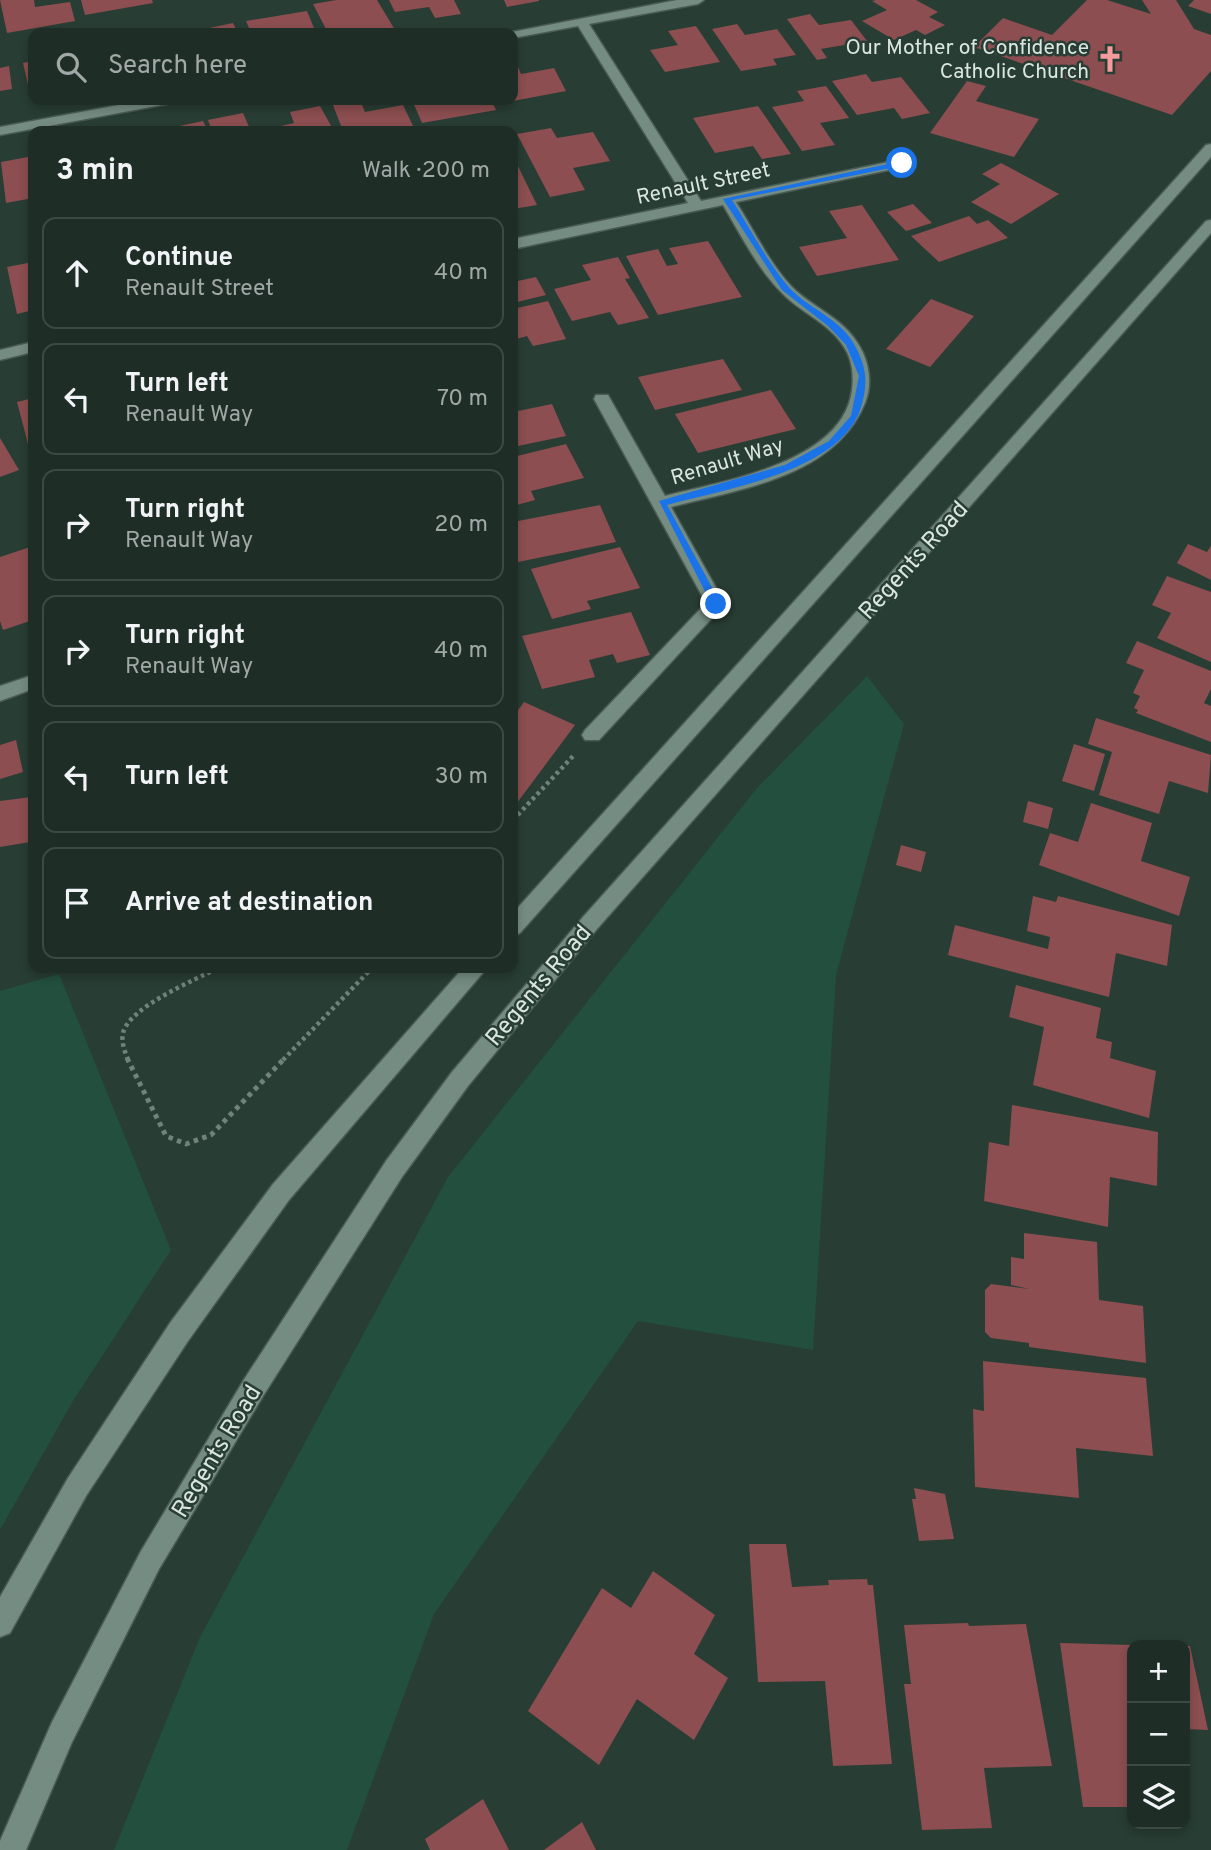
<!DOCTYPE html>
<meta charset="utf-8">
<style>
body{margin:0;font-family:Overpass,sans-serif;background:#2b3a33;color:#f1f3f6}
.controls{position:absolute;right:21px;bottom:21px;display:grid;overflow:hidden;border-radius:14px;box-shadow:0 4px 10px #0003}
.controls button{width:63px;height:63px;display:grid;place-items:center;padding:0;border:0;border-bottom:2px solid #3c4a44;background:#1e2e27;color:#f1f3f6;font:35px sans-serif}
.stop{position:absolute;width:21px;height:21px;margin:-16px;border:5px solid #1a73e8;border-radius:50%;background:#fff}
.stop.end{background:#1a73e8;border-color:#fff;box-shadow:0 2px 7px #0008}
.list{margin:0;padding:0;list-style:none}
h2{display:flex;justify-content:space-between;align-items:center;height:91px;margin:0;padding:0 28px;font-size:30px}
h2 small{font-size:23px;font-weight:400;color:#a1a8a7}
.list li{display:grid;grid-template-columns:46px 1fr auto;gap:21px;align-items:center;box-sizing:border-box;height:112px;margin:0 14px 14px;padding:0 14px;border:2px solid #3c4a44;border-radius:14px}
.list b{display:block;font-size:26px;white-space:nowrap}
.list p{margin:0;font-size:23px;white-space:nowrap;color:#a1a8a7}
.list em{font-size:23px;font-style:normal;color:#a1a8a7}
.icon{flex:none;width:38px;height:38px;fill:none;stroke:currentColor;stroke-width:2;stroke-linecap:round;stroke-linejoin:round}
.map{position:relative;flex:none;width:1211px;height:1850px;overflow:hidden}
.search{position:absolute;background:#1e2e27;box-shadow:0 4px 10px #0003;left:28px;top:28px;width:490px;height:77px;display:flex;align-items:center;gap:18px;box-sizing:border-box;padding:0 24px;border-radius:14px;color:#a1a8a7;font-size:26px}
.panel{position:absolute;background:#1e2e27;box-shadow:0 4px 10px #0003;left:28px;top:126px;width:490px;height:847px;border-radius:14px}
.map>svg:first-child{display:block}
.green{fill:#224f3e}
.building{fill:#8c4e50}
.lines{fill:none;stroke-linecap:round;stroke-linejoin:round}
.street-casing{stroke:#495a52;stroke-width:3}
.secondary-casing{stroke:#495a52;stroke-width:3}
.path-far1{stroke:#71827b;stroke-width:4.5;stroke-dasharray:3.5 3.5;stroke-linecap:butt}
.path{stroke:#71827b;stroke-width:5;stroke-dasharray:4.5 4.5;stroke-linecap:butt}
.street{fill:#758c82;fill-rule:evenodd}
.secondary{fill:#758c82;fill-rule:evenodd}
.route{fill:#1a73e8}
.labels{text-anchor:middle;stroke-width:5;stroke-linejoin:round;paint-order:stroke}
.far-poi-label{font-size:21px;fill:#dae6e1;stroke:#283d34;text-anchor:end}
.far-street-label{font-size:21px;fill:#dae6e1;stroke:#283d34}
.street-label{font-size:24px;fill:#dae6e1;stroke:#283d34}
</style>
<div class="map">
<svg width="1211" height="1850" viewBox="0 0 1211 1850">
<rect width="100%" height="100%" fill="#283d34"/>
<path class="green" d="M867 676 904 724 836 975 813 1350 638 1321 434 1614 347 1850H114L200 1637 448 1177 757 788Z
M59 974 171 1250 73 1401 0 1530V991Z"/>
<path class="building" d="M0 0H34L35 7 70 2 75 21 7 33Z
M81 0H152L153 3 85 15Z
M336 0H377L395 30 328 33 313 4Z
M389 0H454L461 14 435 18 429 7 395 12Z
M504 0H539V1L507 7Z
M876 0H916L938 12 929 17 945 25 925 35 916 30 894 40 862 21 887 10 872 1Z
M1087 0H1107L1151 14 1142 0H1176L1194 29 1211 35V71L1172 115 974 47 1003 18 1052 35Z
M1194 0H1211V14L1188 6Z
M307 11 316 33H251L246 21Z
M810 14 819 25 851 20 867 41 821 49 827 58 817 60 787 19Z
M233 23 238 33H201L210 30 209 28Z
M737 24 745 35 777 29 796 55 773 59 777 65 741 71 712 29Z
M696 26 720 62 665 72 650 50 678 45 668 31Z
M33 61V88H29L23 63Z
M516 62 521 74 554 68 566 91 513 101V63Z
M9 66 12 89 0 91V68Z
M866 74 872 82 901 77 930 113 902 119 894 108 857 115 832 81Z
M967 81 986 86 976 101 1039 119 1014 157 930 133Z
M826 86 849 118 820 123 835 145 802 151 772 107 804 101 797 91Z
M331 100H360L365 112 403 105 414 128 394 131H343Z
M412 100H491L496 110 422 123Z
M320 106 334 131H271L272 128 294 123 290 112Z
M758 106 791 154 762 159 753 146 715 153 693 118Z
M243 113 250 129 212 131 208 120Z
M203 121 208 131H171L170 128Z
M551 128 557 138 593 132 610 161 573 168 585 190 550 197 517 134Z
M33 156V198L6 203 1 162Z
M513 156 537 205 513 209Z
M1001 163 1059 194 1011 224 971 202 1000 184 982 174Z
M913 204 932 223 906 231 887 212Z
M862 205 899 260 817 276 799 247 847 238 829 211Z
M969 216 977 224 988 220 1008 238 939 262 911 236Z
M708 241 742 297 658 315 626 256 658 249 667 266 678 264 669 248Z
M618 257 630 278 625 279 649 318 618 325 610 312 572 321 554 289 591 280 582 265Z
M33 262V310L17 314 7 267Z
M536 277 546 295 513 303V282Z
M931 299 974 316 930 367 886 349Z
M548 301 566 339 533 346 527 336 513 340V309Z
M723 359 742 390 655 410 638 377Z
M771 390 796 429 698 453 675 414Z
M33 398V458L32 459 17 402Z
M552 404 566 436 513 447V412Z
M0 438 19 470 0 477Z
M566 444 584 478 531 491 535 500 513 506V457Z
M600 505 616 542 518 562 513 546V522Z
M1188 544 1207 552 1211 546V580L1177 563Z
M33 546V620L3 630 0 621V557Z
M620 547 640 588 587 601 591 609 552 619 531 569Z
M1167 576 1211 592V662L1157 638 1171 613 1152 605Z
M631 612 650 655 617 663 613 654 589 660 595 677 542 689 522 636Z
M1137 641 1211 671V689L1204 703 1211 706V742L1136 713 1138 710 1134 708 1140 696 1133 693 1144 670 1126 663Z
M524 702 575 725 514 807 513 717Z
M1096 718 1211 755 1208 793 1169 781 1159 814 1099 795 1112 752 1088 744Z
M16 740 23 772 0 779V745Z
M1074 744 1105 754 1094 791 1062 781Z
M31 797 30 842 0 847V801Z
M1028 801 1053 808 1048 829 1023 822Z
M1091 803 1152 823 1141 861 1190 877 1179 916 1039 865 1050 833 1078 842Z
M901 845 926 852 921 872 896 865Z
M1033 896 1056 902 1058 896 1172 925 1167 966 1116 953 1109 997 948 955 955 925 1048 949 1050 937 1027 931Z
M1016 985 1101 1008 1096 1038 1112 1042 1110 1058 1156 1071 1149 1118 1033 1085 1044 1027 1009 1017Z
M1012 1105 1158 1132 1157 1186 1110 1177 1108 1227 984 1201 989 1142 1009 1146Z
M1024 1233 1097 1242 1099 1300 1143 1306 1146 1363 1029 1347V1343L991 1338 985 1332V1290L991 1284 1029 1289 1011 1285V1257L1024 1259Z
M983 1361 1146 1378 1153 1456 1076 1448 1079 1498 975 1487 973 1409 984 1411Z
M914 1488 945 1494 954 1539 919 1541 912 1499H916Z
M749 1544H786L792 1587 829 1585 828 1580 867 1579 868 1585H873L892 1764 833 1766 825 1681 758 1682Z
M653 1571 715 1615 694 1654 728 1678 694 1740 637 1699 599 1765 528 1711 602 1588 631 1608Z
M968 1623 969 1626 1026 1624 1052 1766 984 1768 992 1828 922 1830 904 1684H911L904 1625Z
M1060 1643 1132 1645V1807H1083Z
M1185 1646H1190L1208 1730 1185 1729Z
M483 1799 509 1850H430L425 1839Z
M582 1822 596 1850H544Z"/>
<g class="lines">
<defs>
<path id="street" d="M677 0H704L698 4 589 24 701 201 903 159 910 163 903 167 736 202C754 230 769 263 792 287 811 306 838 316 854 338 868 356 874 381 865 403 835 477 740 489 671 507L725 604 599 740H585L582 735 585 730 706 603 594 399 596 395H608L665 496C723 481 843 463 852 390 854 374 852 357 842 344 827 322 800 312 782 293 757 268 741 235 723 205L513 249V239L688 203 578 26 513 38V33H507Z
M146 100H174L167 104 0 135V127Z
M33 342V352L0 360V350Z
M33 675V689L0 701V686Z"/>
<path id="secondary" d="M1211 144V157L520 933 513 936V913L1206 145Z
M1211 220V233L597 929 468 1086 402 1177 263 1396 159 1569 72 1742 26 1850H0V1841L52 1722 141 1551 245 1378 386 1161 452 1072 583 917 1206 221Z
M463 968H487L289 1200 188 1341 86 1496 10 1633 0 1637V1597L68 1478 170 1323 273 1184Z"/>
</defs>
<use href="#street" class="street-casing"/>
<use href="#secondary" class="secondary-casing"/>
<path class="path-far1" d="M513 820 575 754
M128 1060C125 1052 121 1042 123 1033 129 1007 195 980 218 968
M283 1060 372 968"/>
<path class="path" d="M127 1058 166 1136 186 1144 211 1135 285 1058"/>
<use href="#street" class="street"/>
<use href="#secondary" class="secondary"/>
</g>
<path class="route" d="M902 161 905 165 732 200C750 228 766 260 787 285 806 308 839 317 854 344 865 364 868 378 863 400 849 471 727 488 667 505L721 604 713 607 659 501 785 465 829 441 851 416 859 376 846 345 828 326 782 290 723 199Z"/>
<defs>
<symbol id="church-bare" viewBox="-9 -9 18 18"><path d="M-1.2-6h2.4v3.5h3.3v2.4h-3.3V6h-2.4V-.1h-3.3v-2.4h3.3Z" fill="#f59b9c" stroke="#283d34" stroke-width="2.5" paint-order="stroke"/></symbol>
</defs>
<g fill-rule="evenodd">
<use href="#church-bare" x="1091" y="40" width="38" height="38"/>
</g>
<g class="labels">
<g class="far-poi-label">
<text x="1089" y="54">Our Mother of Confidence<tspan x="1089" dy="24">Catholic Church</tspan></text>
</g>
<g class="far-street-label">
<text transform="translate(703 183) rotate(-12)" y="7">Renault Street</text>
<text transform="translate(727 461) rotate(-17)" y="7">Renault Way</text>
</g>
<g class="street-label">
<text transform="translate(913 560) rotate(-48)" y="8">Regents Road</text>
<text transform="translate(538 985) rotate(-50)" y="8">Regents Road</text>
<text transform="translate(216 1451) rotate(-59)" y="8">Regents Road</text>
</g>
</g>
</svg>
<div class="controls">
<button>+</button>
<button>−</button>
<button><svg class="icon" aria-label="layers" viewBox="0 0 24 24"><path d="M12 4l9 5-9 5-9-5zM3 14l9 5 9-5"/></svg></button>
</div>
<div class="stop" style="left:902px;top:163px"></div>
<div class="stop end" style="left:716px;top:604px"></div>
<div class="search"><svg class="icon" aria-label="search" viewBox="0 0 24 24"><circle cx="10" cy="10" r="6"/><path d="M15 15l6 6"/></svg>Search here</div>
<section class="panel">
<h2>3 min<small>Walk · 200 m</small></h2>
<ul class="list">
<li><svg class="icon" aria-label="ahead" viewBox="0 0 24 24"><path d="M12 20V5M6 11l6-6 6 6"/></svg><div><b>Continue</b><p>Renault Street</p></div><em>40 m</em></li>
<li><svg class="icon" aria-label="left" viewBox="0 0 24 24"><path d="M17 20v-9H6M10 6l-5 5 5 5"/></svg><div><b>Turn left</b><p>Renault Way</p></div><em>70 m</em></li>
<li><svg class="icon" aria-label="right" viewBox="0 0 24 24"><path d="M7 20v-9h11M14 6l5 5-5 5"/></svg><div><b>Turn right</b><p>Renault Way</p></div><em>20 m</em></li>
<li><svg class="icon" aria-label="right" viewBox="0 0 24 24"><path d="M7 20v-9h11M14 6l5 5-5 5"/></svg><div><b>Turn right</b><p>Renault Way</p></div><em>40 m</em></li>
<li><svg class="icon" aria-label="left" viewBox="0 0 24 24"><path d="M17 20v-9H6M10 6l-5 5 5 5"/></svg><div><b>Turn left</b></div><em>30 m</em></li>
<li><svg class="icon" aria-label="arrive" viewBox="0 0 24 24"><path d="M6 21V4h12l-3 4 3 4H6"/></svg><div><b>Arrive at destination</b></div></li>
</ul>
</section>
</div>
